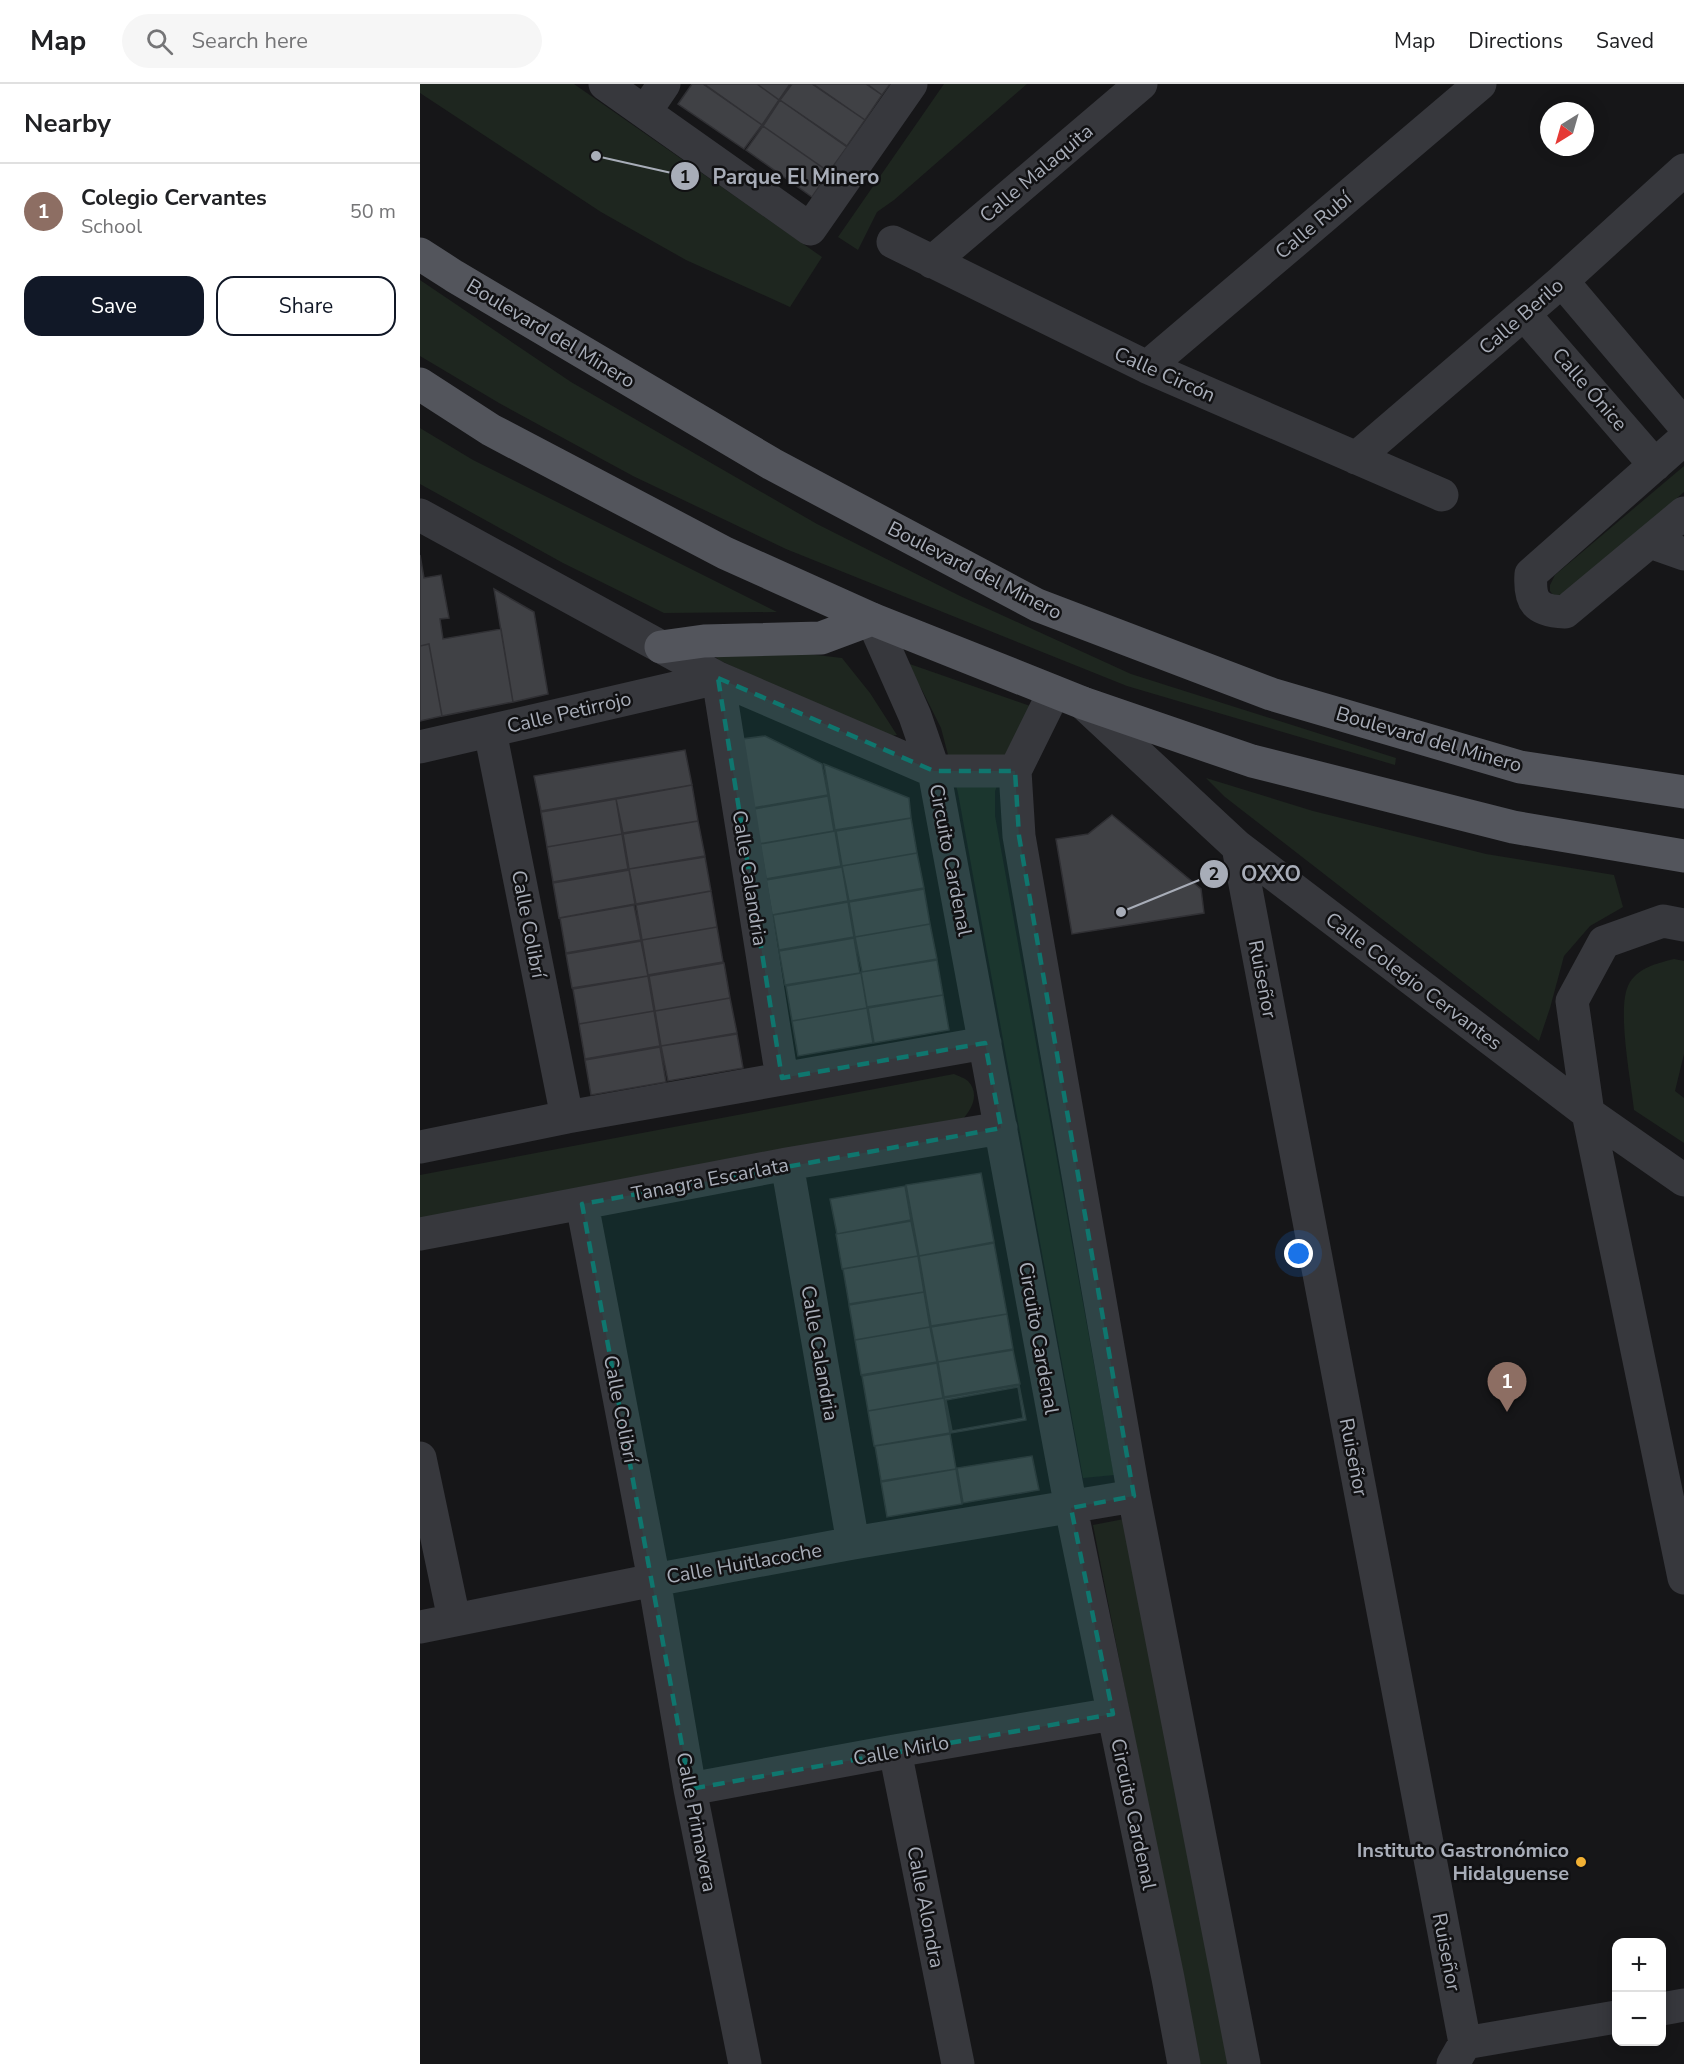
<!DOCTYPE html>
<meta charset="utf-8">
<style>
body{margin:0;font-family:"Nunito Sans",sans-serif;background:#f6f6f6;color:#202124}
.controls{position:absolute;right:18px;bottom:18px;display:grid;overflow:hidden;border-radius:12px;box-shadow:0 3px 15px #0003}
.controls button{width:54px;height:54px;display:grid;place-items:center;padding:0;border:0;border-bottom:2px solid #e0e0e0;background:#fff;color:#202124;font:30px sans-serif}
.compass{position:absolute;left:1120px;top:18px;width:54px;height:54px;border-radius:50%;background:#fff;box-shadow:0 3px 15px #0003;rotate:217deg}
.you{position:absolute;left:879px;top:1170px;width:21px;height:21px;margin:-15px;border:4px solid #fff;border-radius:50%;background:#1a73e8;box-shadow:0 0 0 9px #1a73e833}
.badge{display:grid;place-items:center;width:39px;height:39px;border-radius:50%;background:#111827;color:#fff;font-size:20px;font-weight:700}
.pin{position:absolute;translate:-50% -50px;filter:drop-shadow(0 2px 3px #0008)}
.pin::after{content:'';position:absolute;top:32px;width:21px;height:18px;background:inherit;clip-path:polygon(0 0,100% 0,50% 100%)}
.list{margin:0;padding:0;list-style:none}
h2{display:flex;justify-content:space-between;align-items:center;height:78px;margin:0;padding:0 24px;font-size:26px}
h2 small{font-size:20px;font-weight:400;color:#757577}
.list li{display:grid;grid-template-columns:39px 1fr auto;gap:18px;align-items:center;box-sizing:border-box;height:96px;padding:0 24px;border-top:2px solid #e0e0e0}
.list b{display:block;font-size:22px;white-space:nowrap}
.list p{margin:0;font-size:20px;white-space:nowrap;color:#757577}
.list em{font-size:20px;font-style:normal;color:#757577}
.actions{display:flex;gap:12px;padding:18px 24px}
.actions a{flex:1;padding:14px 0;border:2px solid #111827;border-radius:18px;text-align:center;font-size:21px;color:#111827}
.actions .main{background:#111827;color:#fff}
.icon{flex:none;width:33px;height:33px;fill:none;stroke:currentColor;stroke-width:2;stroke-linecap:round;stroke-linejoin:round}
.map{position:relative;flex:none;width:1264px;height:1980px;overflow:hidden}
header{display:flex;align-items:center;gap:36px;box-sizing:border-box;height:84px;padding:0 30px;background:#fff;border-bottom:2px solid #e0e0e0}
header strong{font-size:28px}
nav{display:flex;gap:33px;margin-inline-start:auto;font-size:21px}
.search{width:420px;height:54px;background:#f6f6f6;display:flex;align-items:center;gap:15px;box-sizing:border-box;padding:0 21px;border-radius:33px;color:#757577;font-size:22px}
main{display:flex}
aside{flex:1;background:#fff}
.map>svg:first-child{display:block}
.green{fill:#1e261f}
.building{fill:#404145;stroke:#303034;stroke-width:1.5;fill-rule:evenodd}
.lines{fill:none;stroke-linecap:round;stroke-linejoin:round}
.minor{stroke:#37383d;stroke-width:33}
.major{stroke:#53555c;stroke-width:33}
.marked{fill:#0f766e;fill-opacity:0.2;stroke:#0f766e;stroke-width:4.5;stroke-dasharray:12 8;stroke-linejoin:round}
.poi-dot{fill:#f2b134;stroke:#111113;stroke-width:2}
.labels{text-anchor:middle;stroke-width:5;stroke-linejoin:round;paint-order:stroke}
.street-label{font-size:20px;fill:#a8adb8;stroke:#111113}
.poi-label{font-size:20px;font-weight:bold;fill:#a8adb8;stroke:#111113;text-anchor:end}
.leader{fill:none;stroke:#a8adb8;stroke-width:2}
.callout-dot{fill:#a8adb8;stroke:#111113;stroke-width:2}
.mark-label{font-size:18px;text-anchor:middle;font-weight:bold;fill:#111}
.callout-label{font-size:21px;text-anchor:middle;font-weight:bold;fill:#a8adb8;stroke:#111113;stroke-width:5;stroke-linejoin:round;paint-order:stroke}
</style>
<header>
<strong>Map</strong>
<div class="search"><svg class="icon" aria-label="search" viewBox="0 0 24 24"><circle cx="10" cy="10" r="6"/><path d="M15 15l6 6"/></svg>Search here</div>
<nav><a>Map</a><a>Directions</a><a>Saved</a></nav>
</header>
<main>
<aside>
<h2>Nearby<small></small></h2>
<ul class="list">
<li><span class="badge" style="background:#8d6e63">1</span><div><b>Colegio Cervantes</b><p>School</p></div><em>50 m</em></li>
</ul>
<div class="actions"><a class="main">Save</a><a>Share</a></div>
</aside>
<div class="map">
<svg width="1264" height="1980" viewBox="0 0 1264 1980">
<rect width="100%" height="100%" fill="#161618"/>
<path class="green" d="M0 0H154L402 173 370 223 266 176 181 128 0 9Z
M524 0H607L474 116 457 128 438 166 418 153Z
M0 196 151 298 397 440 540 512 711 590 976 674 975 681 707 602 366 465 213 392 79 319 0 272Z
M0 344 53 376 357 528 244 529 143 479 0 400Z
M1264 382V408L1149 507 1139 511H1133L1130 507V501L1135 491Z
M371 568 422 574 450 609 477 651 469 652 414 630 299 576 292 569Z
M484 578 639 632 586 681 575 707V732L694 1391 663 1394 538 709 521 644 502 606Z
M786 694 893 727 1066 770 1194 791 1203 823 1170 842 1144 872 1130 924 1119 957 805 713Z
M1254 875 1264 877V970L1255 1007 1264 1014V1059L1214 1026C1211 997 1197 926 1208 902 1216 884 1238 879 1254 875Z
M534 990C538 992 545 994 548 997 560 1010 552 1025 542 1036L0 1137V1091Z
M704 1435 809 1980H778L673 1441Z"/>
<path class="building" d="M272 0H283L342 41 324 65 258 20Z
M284 0H337L359 16 342 41Z
M337 0H370L359 16Z
M372 0H392L445 36 427 62 360 16Z
M393 0H446L462 11 445 36Z
M447 0H470L462 11Z
M360 16 427 63 409 88 343 42Z
M343 42 409 88 392 113 326 66Z
M0 471 4 494 21 491 29 534 20 535 23 555 81 545 93 618 22 632 9 560 0 562Z
M74 505 114 528 128 610 93 618Z
M9 560 22 632 0 637V562Z
M345 652 402 680 408 711 333 724 322 655Z
M265 666 272 701 121 727 114 692Z
M404 680 489 714 491 734 415 746Z
M272 701 278 737 203 749 196 715Z
M408 712 414 747 339 760 334 725Z
M196 715 202 750 127 763 121 728Z
M692 731 781 805 784 829 652 850 636 755 668 750Z
M491 734 497 769 422 782 416 747Z
M278 737 285 772 209 785 203 750Z
M415 747 421 782 346 795 340 760Z
M202 750 208 785 133 798 127 763Z
M497 769 504 804 429 817 422 782Z
M285 773 291 807 216 820 209 785Z
M422 783 428 817 352 831 346 796Z
M209 786 215 820 139 834 133 799Z
M504 805 510 840 435 853 429 818Z
M291 807 297 843 222 856 216 821Z
M428 818 434 853 359 866 353 831Z
M214 821 221 856 146 869 140 834Z
M510 840 517 875 442 888 435 853Z
M297 843 303 878 228 891 222 856Z
M434 854 440 889 365 901 359 867Z
M221 857 228 892 152 904 146 870Z
M517 876 523 911 447 923 441 888Z
M304 879 310 914 235 927 229 892Z
M441 889 447 924 372 937 366 902Z
M228 892 234 927 159 940 153 905Z
M523 911 529 946 454 959 448 924Z
M310 914 317 949 241 962 235 927Z
M447 924 453 959 378 972 372 937Z
M234 927 240 962 165 975 159 940Z
M317 950 323 984 248 997 241 962Z
M240 963 246 998 171 1011 165 976Z
M561 1089 574 1158 499 1172 486 1101Z
M485 1102 491 1136 417 1150 410 1115Z
M491 1137 498 1172 422 1185 416 1150Z
M574 1159 587 1230 511 1242 499 1172Z
M498 1172 504 1208 429 1220 423 1185Z
M504 1208 510 1243 435 1256 429 1221Z
M587 1230 593 1265 518 1278 511 1243Z
M510 1243 517 1278 441 1291 435 1256Z
M593 1266 600 1300 524 1313 518 1278Z
M517 1279 523 1314 448 1327 442 1292Z
M599 1301 606 1336 531 1349 524 1314ZM598 1303 603 1334 532 1347 526 1316Z
M524 1314 530 1349 454 1362 448 1327Z
M530 1350 536 1385 461 1397 455 1362Z
M612 1372 619 1406 543 1419 537 1384Z
M536 1385 542 1420 467 1433 461 1398Z"/>
<g class="lines">
<path class="minor" d="M185 0 390 145 491 0
M225 28 244 0
M473 158 727 283 1022 411
M512 178 721 0
M1142 197 1264 341
M1104 230 1235 381
M727 283 1060 0
M1264 355 1111 490C1109 518 1116 527 1145 528L1264 429
M936 374 1142 197 1264 86
M0 431 298 594 514 687H595
M1230 458 1264 470
M452 535 495 632 514 687 651 1424 748 1894 764 1980
M634 608 595 687 599 752 714 1412 824 1980
M663 619 818 763 1168 1029 1264 1096
M70 647 147 1033
M0 663 298 594 362 994
M818 763 1045 1959 1033 1980
M1264 841 1243 837 1184 858 1152 917 1168 1029 1264 1494
M0 1063 147 1033 565 959
M367 1080 433 1459
M162 1120 234 1496 270 1705 325 1980
M0 1150 367 1080 581 1044
M0 1374 34 1535
M0 1543 234 1496 433 1459 714 1412
M475 1667 538 1980
M270 1705 475 1667 693 1630
M1242 1925 1264 1921
M1045 1959 1196 1933"/>
<path class="major" d="M0 170 34 192 352 380 617 521 851 610 1100 683 1264 708
M0 300 71 346 305 469 452 535 663 619 832 677 1093 743 1264 772
M241 563 284 557 401 554 452 535"/>
</g>
<path class="marked" d="M298 594 514 687H595L599 752 714 1412 651 1424 693 1630 270 1705 162 1120 581 1044 565 959 362 994Z"/>
<circle class="poi-dot" cx="1161" cy="1778" r="6"/>
<g class="labels">
<g class="street-label">
<text transform="translate(616 89) rotate(-40)" y="7">Calle Malaquita</text>
<text transform="translate(893 141) rotate(-40)" y="7">Calle Rubí</text>
<text transform="translate(1101 232) rotate(-41)" y="7">Calle Berilo</text>
<text transform="translate(131 249) rotate(31)" y="7">Boulevard del Minero</text>
<text transform="translate(745 290) rotate(24)" y="7">Calle Circón</text>
<text transform="translate(1170 305) rotate(49)" y="7">Calle Ónice</text>
<text transform="translate(555 486) rotate(27)" y="7">Boulevard del Minero</text>
<text transform="translate(149 628) rotate(-13)" y="7">Calle Petirrojo</text>
<text transform="translate(1009 655) rotate(16)" y="7">Boulevard del Minero</text>
<text transform="translate(531 776) rotate(79)" y="7">Circuito Cardenal</text>
<text transform="translate(330 794) rotate(81)" y="7">Calle Calandria</text>
<text transform="translate(109 840) rotate(79)" y="7">Calle Colibrí</text>
<text transform="translate(843 895) rotate(79)" y="7">Ruiseñor</text>
<text transform="translate(994 897) rotate(37)" y="7">Calle Colegio Cervantes</text>
<text transform="translate(290 1095) rotate(-11)" y="7">Tanagra Escarlata</text>
<text transform="translate(619 1254) rotate(80)" y="7">Circuito Cardenal</text>
<text transform="translate(400 1269) rotate(80)" y="7">Calle Calandria</text>
<text transform="translate(201 1325) rotate(79)" y="7">Calle Colibrí</text>
<text transform="translate(934 1373) rotate(79)" y="7">Ruiseñor</text>
<text transform="translate(324 1479) rotate(-10)" y="7">Calle Huitlacoche</text>
<text transform="translate(481 1666) rotate(-10)" y="7">Calle Mirlo</text>
<text transform="translate(714 1730) rotate(78)" y="7">Circuito Cardenal</text>
<text transform="translate(277 1738) rotate(79)" y="7">Calle Primavera</text>
<text transform="translate(506 1823) rotate(79)" y="7">Calle Alondra</text>
<text transform="translate(1027 1868) rotate(79)" y="7">Ruiseñor</text>
</g>
<g class="poi-label">
<text x="1149" y="1773">Instituto Gastronómico<tspan x="1149" dy="23">Hidalguense</tspan></text>
</g>
</g>
<path class="leader" d="M176 72L265 92M701 828L794 790"/>
<g class="callout-dot">
<circle cx="176" cy="72" r="6"/>
<circle cx="701" cy="828" r="6"/>
<circle cx="265" cy="92" r="15"/>
<circle cx="794" cy="790" r="15"/>
</g>
<g class="mark-label">
<text x="265" y="99">1</text>
<text x="794" y="796">2</text>
</g>
<g class="callout-label">
<text x="376" y="100">Parque El Minero</text>
<text x="851" y="797">OXXO</text>
</g>
</svg>
<div class="controls">
<button>+</button>
<button>−</button>
</div>
<svg class="compass" viewBox="-18 -18 36 36"><path d="M0-13l5 13h-10z" fill="#e53935"/><path d="M0 13l5-13h-10z" fill="#757577"/></svg>
<div class="you"></div>
<div class="pin badge" style="left:1087px;top:1328px;background:#8d6e63">1</div>
</div>
</main>
